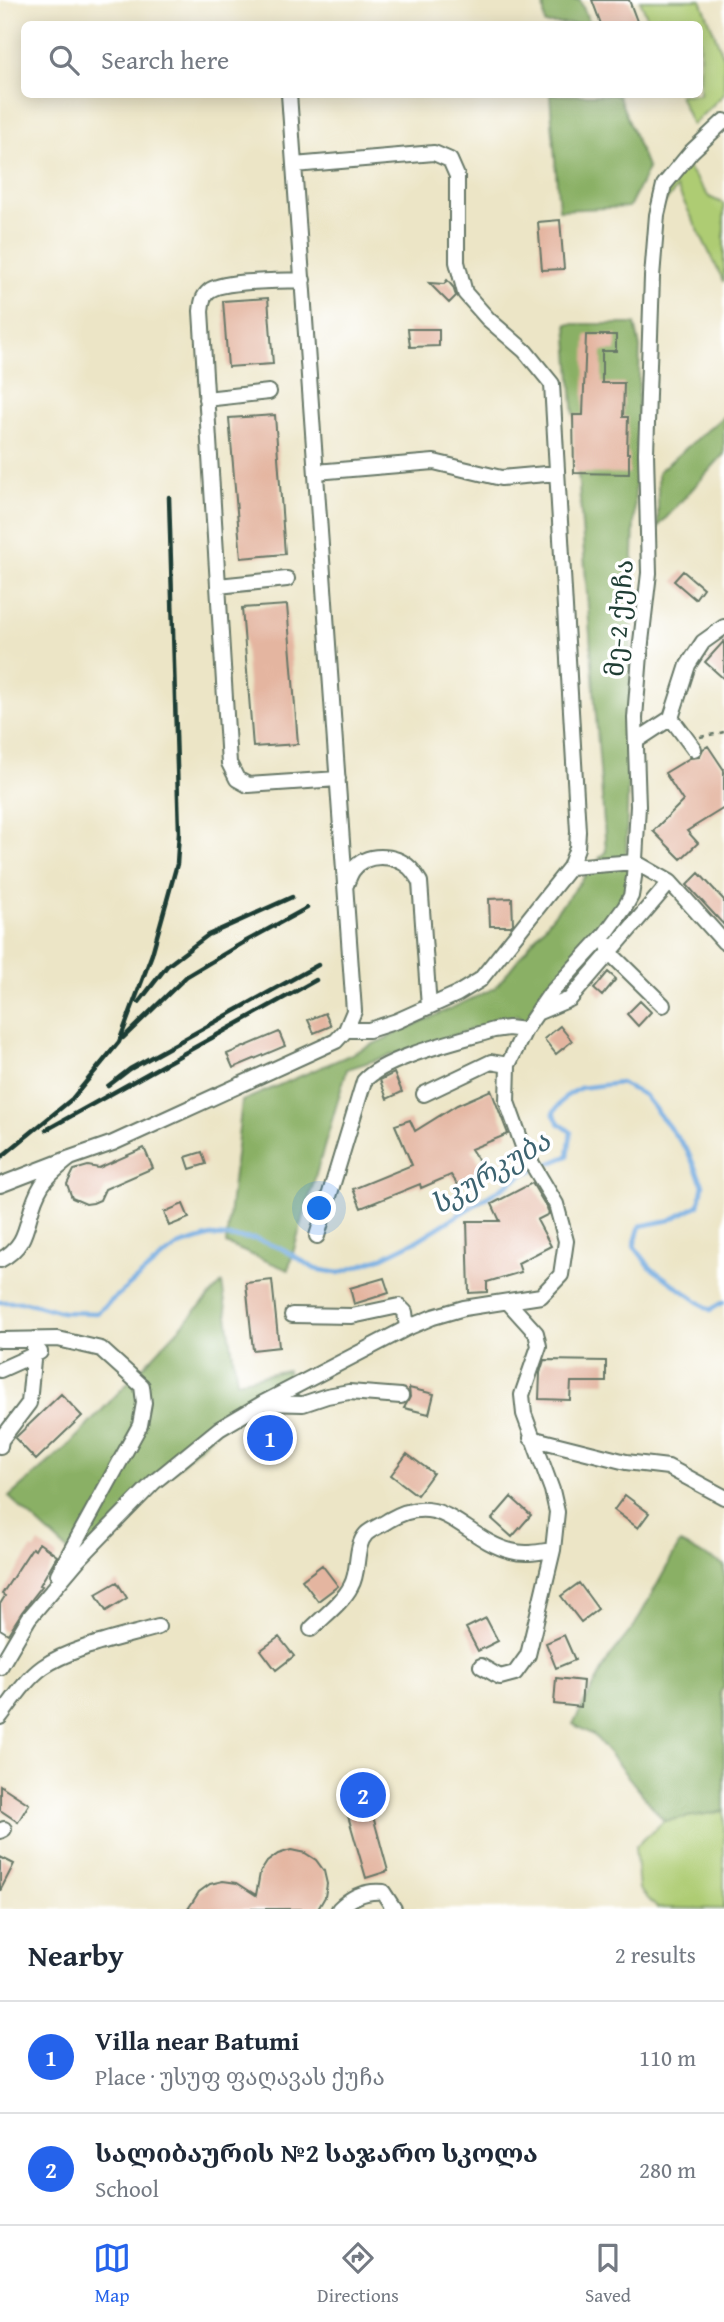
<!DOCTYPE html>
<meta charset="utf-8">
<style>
body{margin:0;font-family:"Gentium Book Plus","Noto Serif Georgian",serif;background:#f2f2f3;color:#1f2937}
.you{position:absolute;left:320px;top:1209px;width:24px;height:24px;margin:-18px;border:5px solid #fff;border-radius:50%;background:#1a73e8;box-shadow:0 0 0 10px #1a73e833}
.badge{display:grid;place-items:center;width:46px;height:46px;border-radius:50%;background:#2563eb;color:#fff;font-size:23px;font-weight:700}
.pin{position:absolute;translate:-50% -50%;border:4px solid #fff;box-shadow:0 2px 7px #0006}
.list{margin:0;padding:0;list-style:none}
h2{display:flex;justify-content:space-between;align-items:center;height:91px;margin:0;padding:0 28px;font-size:30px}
h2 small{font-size:23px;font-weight:400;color:#747a83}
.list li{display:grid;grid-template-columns:46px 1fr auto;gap:21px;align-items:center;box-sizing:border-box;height:112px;padding:0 28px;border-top:2px solid #e0e1e3}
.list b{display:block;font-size:26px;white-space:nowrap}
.list p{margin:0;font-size:23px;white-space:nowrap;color:#747a83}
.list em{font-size:23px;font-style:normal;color:#747a83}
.icon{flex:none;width:38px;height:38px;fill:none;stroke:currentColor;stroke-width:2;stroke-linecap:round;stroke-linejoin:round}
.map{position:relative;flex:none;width:724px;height:1909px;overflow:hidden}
.search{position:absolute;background:#fff;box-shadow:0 4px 18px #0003;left:21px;right:21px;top:21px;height:77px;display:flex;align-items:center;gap:18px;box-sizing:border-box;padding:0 24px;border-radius:10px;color:#747a83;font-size:26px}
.sheet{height:315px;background:#fff}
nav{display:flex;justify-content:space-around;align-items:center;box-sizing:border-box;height:98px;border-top:2px solid #e0e1e3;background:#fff;font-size:19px;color:#747a83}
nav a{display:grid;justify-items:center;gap:4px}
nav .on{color:#2563eb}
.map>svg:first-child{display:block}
.green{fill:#aecc73;stroke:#668454;stroke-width:2}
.forest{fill:#8ab065;stroke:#54764c;stroke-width:2}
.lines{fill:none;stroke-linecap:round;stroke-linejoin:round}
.stream{stroke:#71aae0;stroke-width:4.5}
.building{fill:#e4b5a0}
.minor-casing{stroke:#677867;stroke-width:18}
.path{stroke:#677867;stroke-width:2.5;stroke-dasharray:5 5;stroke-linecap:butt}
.minor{stroke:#fff;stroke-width:14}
.rail{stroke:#1f3d34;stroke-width:4.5}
.labels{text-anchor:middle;stroke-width:7;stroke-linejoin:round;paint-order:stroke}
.street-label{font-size:26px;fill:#1f3d34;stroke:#fff}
.water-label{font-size:28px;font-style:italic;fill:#3c6370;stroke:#fff}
</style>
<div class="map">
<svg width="724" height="1909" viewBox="0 0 724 1909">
<rect width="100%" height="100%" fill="#fff"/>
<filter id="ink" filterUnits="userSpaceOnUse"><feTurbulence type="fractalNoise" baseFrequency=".0143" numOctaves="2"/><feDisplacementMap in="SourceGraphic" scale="14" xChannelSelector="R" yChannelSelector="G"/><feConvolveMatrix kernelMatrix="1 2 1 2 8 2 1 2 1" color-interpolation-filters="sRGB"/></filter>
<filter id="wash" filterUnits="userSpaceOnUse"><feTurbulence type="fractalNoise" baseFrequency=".00686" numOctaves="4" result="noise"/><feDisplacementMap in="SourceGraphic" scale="28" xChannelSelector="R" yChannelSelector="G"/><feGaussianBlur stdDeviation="1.57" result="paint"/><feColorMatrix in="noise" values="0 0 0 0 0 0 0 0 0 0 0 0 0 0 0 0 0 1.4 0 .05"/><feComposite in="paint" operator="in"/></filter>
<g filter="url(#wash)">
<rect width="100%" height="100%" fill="#ece5c6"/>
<path class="green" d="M640 0H701L724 58V94L692 125 679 95 700 94V24H650Z
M686 165 709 197 724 204V282L677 188 666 201 667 188Z
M724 1811V1909L657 1908 639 1889 635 1847 664 1821Z"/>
<path class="forest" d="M543 0H580L590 24H545Z
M550 95H618L648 169 629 207 559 210Z
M567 324H635L640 347 633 554 626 859H599L606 851Z
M724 416V454L658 527V472Z
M635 862 631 896 525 1030 518 1015 347 1069 288 1270 226 1244 242 1101 343 1058 495 988 594 865Z
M222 1283 237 1381 287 1370 293 1388 219 1429 78 1560 9 1497 70 1444Z
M680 1543 724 1565V1687L720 1693 724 1707V1811L664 1821 595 1736 573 1724 609 1658 635 1625Z"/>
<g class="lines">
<path class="stream" d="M0 1302H26L62 1312 97 1313 159 1260 178 1246 211 1236 255 1239 283 1249 315 1269 339 1273 381 1258 418 1240 524 1174 568 1156 571 1132 559 1123 553 1113 565 1097 580 1088 620 1083 644 1095 687 1150 703 1185 699 1205 670 1220 640 1226 634 1246 651 1268 710 1310 724 1302"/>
</g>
<g id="blocks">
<path class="building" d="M592 0H629L638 24H601Z
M560 220 564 269 542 270 538 222Z
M447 280 453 287 456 296 449 303 429 283 444 284Z
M268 298 273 364 228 367 223 301Z
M408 329H439V346L410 347Z
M586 335H616V351H602V383H624L623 417H628L627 453H629V474L574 473 573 415H583Z
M275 415 285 554 241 558 229 418Z
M683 571 703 588 695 599 674 581Z
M287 605 298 744 253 747 242 608Z
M724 641V679L705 662Z
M708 746 724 770V808L687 831 698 843 681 859 653 831 683 801 665 773 690 758 699 757 703 749Z
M699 873 724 900V925L687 885Z
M512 898 513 924 511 926H490L489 899Z
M608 972 616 979 602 996 594 989Z
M640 1001 651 1012 638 1026 627 1014Z
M325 1013 331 1026 314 1033 308 1020Z
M560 1026 572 1041 556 1054 544 1039Z
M279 1032 285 1046 233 1068 227 1054Z
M394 1073 402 1092 387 1099 380 1080Z
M491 1090 508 1134 471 1149 484 1169 458 1185 451 1175 421 1188 420 1184 361 1208 353 1189 412 1165 395 1125 410 1120 415 1131 457 1105Z
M144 1148 153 1168 105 1189 100 1200 93 1203 86 1204 72 1198 67 1184 74 1170 88 1166 99 1168Z
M202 1152 206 1164 190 1169 186 1157Z
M532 1183 547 1208 549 1214 537 1220 551 1246 518 1263 521 1272 487 1282V1292L469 1293 467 1221H500L492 1204Z
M183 1204 189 1218 169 1226 164 1212Z
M384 1278 389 1293 354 1304 350 1288Z
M272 1280 279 1347 253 1350 246 1283Z
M544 1360 606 1361V1382H571L570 1400 539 1399 540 1373Z
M409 1388 434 1394 429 1414 404 1408 410 1397Z
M61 1394 82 1416 36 1460 15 1438Z
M283 1420 290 1448 257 1457 250 1429Z
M407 1454 433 1473 417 1495 391 1475Z
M625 1495 649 1513 638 1528 614 1510Z
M511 1497 531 1515 512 1537 492 1519Z
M39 1543 57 1556 40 1585 42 1586 22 1612 8 1634 0 1629V1604L5 1596 2 1594 32 1548 35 1550Z
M322 1565 338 1586 318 1601 302 1580Z
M117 1582 127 1598 106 1611 96 1594Z
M579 1583 598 1609 581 1622 561 1596Z
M486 1618 498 1641 478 1651 466 1628Z
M564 1635 575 1660 556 1668 546 1643Z
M279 1637 294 1656 276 1670 261 1650Z
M556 1678 583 1681 581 1707 554 1704Z
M0 1785 29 1804 18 1822 0 1810Z
M371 1809 388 1871 366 1878 348 1816Z
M291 1850 305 1853 316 1860 324 1871 327 1884 325 1897 318 1909H188L199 1892 210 1884 223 1881 237 1883 256 1895 260 1873 267 1862 278 1854Z
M0 1857 14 1864 0 1891Z"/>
</g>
</g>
<g filter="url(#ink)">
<use href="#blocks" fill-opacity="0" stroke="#677867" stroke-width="2"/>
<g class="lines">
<defs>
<path id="minor" d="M294 165 434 153 450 160 457 176V262L465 293 488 319 525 351 552 384 578 831 577 848 570 867
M303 280C283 281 222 280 209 291 202 297 202 303 201 311L229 763 237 779 248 785 338 779
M206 399 269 392
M316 472 434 462 501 478 557 473
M218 586 287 579
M671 718 694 749
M636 741 671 718 688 665 703 642 724 627
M670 882 724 942
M346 885C348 880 350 874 353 870 366 852 395 854 410 868 414 872 417 877 420 882L429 1007
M608 945 610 953 663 1005
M346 1030H369L397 1021 457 994 480 980 570 867 635 862 670 882 570 999 539 1012
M424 1094 491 1062 508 1065
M70 1158 113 1143 336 1041 346 1030 354 1011 289 94
M0 1185 70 1158C60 1166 49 1174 42 1185 23 1215 34 1242 0 1260
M317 1236 364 1081C385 1057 461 1040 494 1030L508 1028 525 1030
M508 1302 536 1333 539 1346 522 1395 524 1414 552 1490 557 1512 553 1550
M292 1315 352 1316 399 1306 405 1312 407 1328
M0 1340 58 1339 101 1349 142 1386 144 1403 140 1425 58 1574
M0 1370 40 1352
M264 1403 303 1404 327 1396 349 1392 401 1396
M531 1438 626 1462 668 1467 724 1497
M0 1446 1 1440 29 1403 35 1339
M311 1629C324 1616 343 1602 351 1586 360 1571 354 1547 366 1534 371 1529 382 1525 389 1520 443 1488 464 1539 511 1551 525 1555 539 1552 553 1550L528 1655 515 1673 500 1677 481 1666
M0 1667 29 1618 78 1560 154 1482 219 1429 263 1403 407 1328 433 1317 464 1308 541 1296 561 1275 566 1241 556 1204 525 1152 507 1102 508 1065 525 1030 550 994 606 933 625 907 631 896 634 877 638 806 635 718 641 642 649 573 646 453 652 277 657 215 664 185 691 152 724 121
M0 1717C13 1700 26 1679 43 1667 71 1647 125 1637 158 1627
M0 1831 4 1829
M339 1909C351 1897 365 1890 383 1892L394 1909"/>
</defs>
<use href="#minor" class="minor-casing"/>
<path class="path" d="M700 737 724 732"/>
<use href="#minor" class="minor"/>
<path class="rail" d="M139 1002 167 966 208 935 292 897
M123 1038 187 976 241 944 307 908
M108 1086 130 1069 318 965
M46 1130 316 980
M0 1158 72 1099 119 1042 152 954 177 864 179 832 169 497"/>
</g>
</g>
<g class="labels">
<g class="street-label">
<text transform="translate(619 618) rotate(-85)" y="9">მე-2 ქუჩა</text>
</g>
<g class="water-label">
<text transform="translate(490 1172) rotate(-31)" y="10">სკურკუბა</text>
</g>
</g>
</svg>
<div class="you"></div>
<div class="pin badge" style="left:270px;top:1438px">1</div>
<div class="pin badge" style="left:363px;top:1795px">2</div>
<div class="search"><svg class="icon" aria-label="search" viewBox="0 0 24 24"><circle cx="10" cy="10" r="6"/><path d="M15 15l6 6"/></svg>Search here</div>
</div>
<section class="sheet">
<h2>Nearby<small>2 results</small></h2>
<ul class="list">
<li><span class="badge">1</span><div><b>Villa near Batumi</b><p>Place · უსუფ ფაღავას ქუჩა</p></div><em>110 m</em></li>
<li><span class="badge">2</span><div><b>სალიბაურის №2 საჯარო სკოლა</b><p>School</p></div><em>280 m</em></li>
</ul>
</section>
<nav>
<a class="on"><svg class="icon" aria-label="map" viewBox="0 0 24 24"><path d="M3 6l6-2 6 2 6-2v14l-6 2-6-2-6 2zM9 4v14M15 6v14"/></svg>Map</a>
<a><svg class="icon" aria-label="directions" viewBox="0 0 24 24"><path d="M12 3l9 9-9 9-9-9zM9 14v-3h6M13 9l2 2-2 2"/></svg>Directions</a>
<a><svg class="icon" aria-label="saved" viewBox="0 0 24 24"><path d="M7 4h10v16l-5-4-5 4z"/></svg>Saved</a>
</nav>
